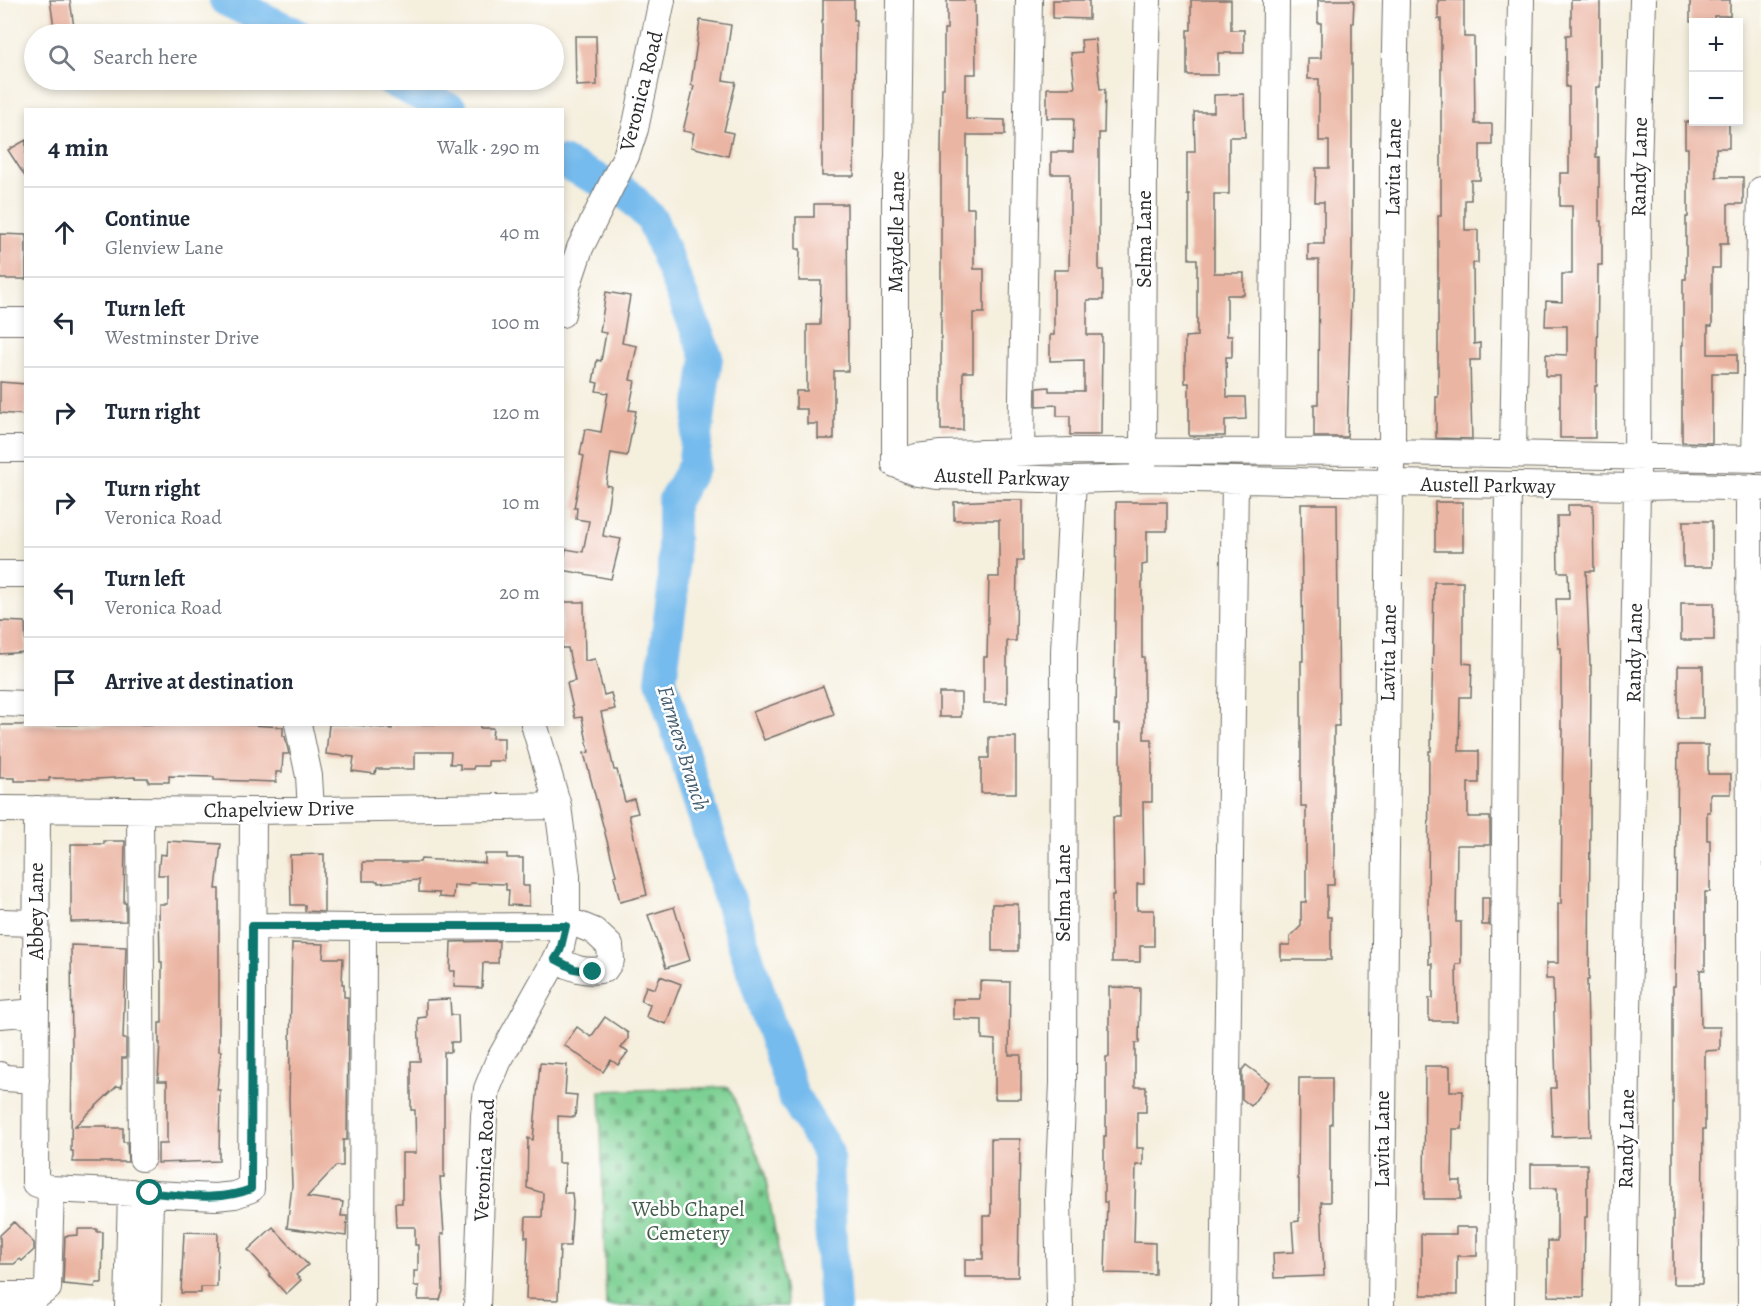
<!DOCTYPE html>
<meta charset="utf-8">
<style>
body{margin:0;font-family:Alegreya,serif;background:#f6f6f7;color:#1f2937}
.controls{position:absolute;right:18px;top:18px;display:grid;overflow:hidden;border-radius:0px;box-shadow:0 3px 9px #0003}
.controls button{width:54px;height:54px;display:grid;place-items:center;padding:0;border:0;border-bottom:2px solid #e0e1e3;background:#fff;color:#1f2937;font:30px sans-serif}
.stop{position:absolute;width:18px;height:18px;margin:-14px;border:4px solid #0f766e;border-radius:50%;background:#fff}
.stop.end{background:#0f766e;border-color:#fff;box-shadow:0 2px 6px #0008}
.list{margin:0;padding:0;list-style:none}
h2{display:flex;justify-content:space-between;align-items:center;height:78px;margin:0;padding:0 24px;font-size:26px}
h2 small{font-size:20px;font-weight:400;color:#747a83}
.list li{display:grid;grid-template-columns:39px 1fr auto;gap:18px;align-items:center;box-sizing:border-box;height:90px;padding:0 24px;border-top:2px solid #e0e1e3}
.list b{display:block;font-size:22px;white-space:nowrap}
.list p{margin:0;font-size:20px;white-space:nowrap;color:#747a83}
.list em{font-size:20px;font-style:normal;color:#747a83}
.icon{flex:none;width:33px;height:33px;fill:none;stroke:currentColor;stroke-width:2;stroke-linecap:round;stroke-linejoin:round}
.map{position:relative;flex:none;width:1761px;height:1306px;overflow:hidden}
.search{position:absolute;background:#fff;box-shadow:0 3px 9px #0003;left:24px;top:24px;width:540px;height:66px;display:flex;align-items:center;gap:15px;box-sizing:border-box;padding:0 21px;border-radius:33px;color:#747a83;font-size:22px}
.panel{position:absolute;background:#fff;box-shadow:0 3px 9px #0003;left:24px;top:108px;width:540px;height:618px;border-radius:0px}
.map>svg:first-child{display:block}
.cemetery{fill:url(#cemetery-stones);stroke:#547e5f;stroke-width:1.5}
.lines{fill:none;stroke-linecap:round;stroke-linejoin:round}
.river{stroke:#76bbed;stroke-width:32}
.building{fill:#ebb5a3}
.minor-casing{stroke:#72706a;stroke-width:28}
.minor{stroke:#fff;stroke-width:26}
.route{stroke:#0f766e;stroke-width:8}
.labels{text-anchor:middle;stroke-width:5;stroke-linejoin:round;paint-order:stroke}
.street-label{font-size:21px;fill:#2b2b2b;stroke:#fff}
.park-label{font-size:21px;fill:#435d4a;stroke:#fff}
.water-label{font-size:22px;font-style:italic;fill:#455d6f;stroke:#fff}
</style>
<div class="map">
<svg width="1761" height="1306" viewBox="0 0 1761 1306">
<defs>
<pattern id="cemetery-stones" width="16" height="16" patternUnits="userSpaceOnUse" patternTransform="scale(1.5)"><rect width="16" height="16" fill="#7cd093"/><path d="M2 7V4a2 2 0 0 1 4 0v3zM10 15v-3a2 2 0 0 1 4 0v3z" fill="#66a978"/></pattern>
</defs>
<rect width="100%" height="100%" fill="#fff"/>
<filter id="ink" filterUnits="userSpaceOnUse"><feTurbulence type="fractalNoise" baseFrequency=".0167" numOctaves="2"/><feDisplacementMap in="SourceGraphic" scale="12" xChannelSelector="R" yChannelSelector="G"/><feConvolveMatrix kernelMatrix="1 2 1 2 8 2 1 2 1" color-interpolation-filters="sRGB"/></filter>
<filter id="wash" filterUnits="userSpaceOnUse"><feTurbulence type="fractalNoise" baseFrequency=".008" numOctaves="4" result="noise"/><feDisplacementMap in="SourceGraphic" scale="24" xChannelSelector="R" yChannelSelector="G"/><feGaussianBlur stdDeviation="1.35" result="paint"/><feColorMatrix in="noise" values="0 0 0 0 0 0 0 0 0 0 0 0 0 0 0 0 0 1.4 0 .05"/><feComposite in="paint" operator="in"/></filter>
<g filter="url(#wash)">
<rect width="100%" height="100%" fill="#f5efde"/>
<path class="cemetery" d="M729 1087 764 1169 788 1306H606L600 1091Z"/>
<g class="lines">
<path class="river" d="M225 0 296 34
M390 80 452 110
M562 162 628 194 652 220 707 357 693 467 673 502V590L661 680 739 930 793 1095 828 1153 831 1242 835 1306"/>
</g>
<g id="blocks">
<path class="building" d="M50 0H70L75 34H55Z
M823 0H854V20H856L854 176H822V20H823Z
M947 0H975L976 74H966V119L1005 120V135H967V208H974V269H984V313H973V372H963V430H941V148L942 88H944V29H947Z
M1053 0H1089V19L1053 18Z
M1191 0H1231V30H1244V53H1218V75H1187V30H1191Z
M1318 0H1354L1353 23H1352V260L1347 437H1314V404H1318L1319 260H1308V244H1324V202H1315L1316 168H1329V141H1319V79H1308V58H1321V23H1318Z
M1438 0H1464V37H1474L1475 124H1492V145H1480V180H1471V200H1465V230H1478V263H1473L1474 344 1480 343V360H1470L1472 439 1436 438V397H1438V216H1441V19H1438Z
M1571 0H1600V87H1596V157H1599V221H1602V265H1598L1597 386H1595V438H1560V376H1546V354L1567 355V326H1545L1546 301 1562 302V274H1572V206H1560V173H1569V87H1566V35H1571Z
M1690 0H1730V16H1714V22H1690Z
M700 20 731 25 723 80 736 82 724 131 733 133 728 156 691 147 694 133 683 131 694 86 691 85Z
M575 36H596L597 85 576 86Z
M1095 39 1100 89H1105L1104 133H1099V270H1103V300H1087V335H1102L1101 435H1070V416H1057V405L1037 406V388L1049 387V391H1084V360L1050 361V335H1054V270H1069L1070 216V174H1051V152H1073L1074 118H1047V88H1075L1071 53 1082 52 1081 40Z
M1244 94 1245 137H1229V194H1214V273H1244V295H1227V336H1232V357H1226L1227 397H1245L1246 419 1225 420V436H1189V383H1185V337L1197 336V259H1189V194H1187V152H1195L1194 112H1214V95Z
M1685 122H1729V148H1716V177H1743V204H1728V244H1720V268H1712V326H1708V354H1737V373H1712V443L1682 442V345H1683V279H1686V217H1688V148H1685Z
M26 140V178L8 150Z
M814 204H847L848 371H834V439H818V424H807V409H796V391H807V325H820L821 281H799L800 249H796V217H814Z
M0 234 26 235V279H0Z
M606 292 630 296 622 343 637 346 630 380 635 381 629 410 636 411 627 456 611 453 606 485 611 486 603 536 621 539 611 579 562 570 566 549 583 552 589 521 576 519 577 508H574L584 456 580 455 585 429 601 432 608 393 596 391 598 383 593 382 597 360 601 361 606 333 600 332Z
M0 382 26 384V415L0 413Z
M999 500H1023V561H1017L1016 641H1007V703H984V657H987L989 577H999V520H954V502Z
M1116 502H1167V531H1147V564L1142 565V657H1144V739H1152V802H1143L1144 884H1137V910H1154V946H1140V962H1112V895H1114L1113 817H1120V724H1114Z
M1435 502H1463V551H1435Z
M1301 504H1337L1339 726H1334V885H1327V917H1331V960H1281V945H1290V937L1301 926V902H1306V806H1301V661H1303Z
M1568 505H1593L1594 571H1586L1590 665H1591L1589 980H1587L1590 1136 1553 1137 1551 1088H1556L1553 979H1546V963H1558V904H1561L1563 729H1561V648H1558L1556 599H1569L1568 572H1558L1557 516H1568Z
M1683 521H1712V567H1683Z
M1434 582H1463V663L1472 664 1471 697H1460L1459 751H1479V783H1468V817H1490V845H1457L1456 922H1461V964H1456L1457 1021H1429V998H1433V964H1429L1428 904 1429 751H1431Z
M562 602H584L585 661 595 659 604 695 611 693 615 709 601 712 614 770H617L625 802 634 799 638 813 629 815 647 895 620 902 614 876 616 875 584 753 589 752 582 717 575 718 567 683 575 681 568 648H562Z
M1681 603H1714V640H1681Z
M0 621 25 622 26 652 0 654Z
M1678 666H1703V718H1678Z
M823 686 834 714 764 740 753 712Z
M939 693H961V717H939Z
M234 724 283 727V736H285L289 754H283L282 772H276V782L214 780V777L169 776V782H148V778H135V777L95 779 49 778V781H15V778H0V725Z
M329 724H350L392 729V724H480V728H493L492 738H504V761H488V766H474L473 769H460V764H450L451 752H415V769H376L375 774 352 771 354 757 326 754Z
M989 737H1016V793H981V758H989Z
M1678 745H1708V774H1731V794H1710V812H1707V840H1710V892H1705V970H1700L1701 1027H1720V1050L1705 1051V1129H1703L1702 1284H1673V986H1675Z
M104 841H125L124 903H126V921L71 922V844H104Z
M167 841 221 844 216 889H219V1051H221L217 1090H220L219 1161 158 1163V1144H167V1081H158L160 1043H159V1023H162V962H160L159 904H167V875H158L160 854 166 855Z
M324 854V912L305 911V905H291L290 855Z
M485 854H507V858H523V886H529V906L508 905 509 890H506V884L470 883 469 886 454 885 453 898 439 897V893L419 892V880L378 883V881H363V862H420L421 859 485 863Z
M1482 898H1489V925H1482Z
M992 904H1018V951H992Z
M674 907 690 960 666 968 648 915Z
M499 941 498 963H483L482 988 454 987 455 971H450L451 942Z
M292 943 324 944 323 958H343L342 984H344V997H348L347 1140H343V1166H336L307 1197 343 1202 341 1216H347L346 1236 287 1228 292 1186 289 1100Z
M71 945 126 947 123 1039H126V1058H122V1087L117 1086 75 1126H107V1128H123V1142H127L128 1162H73V1151H71L72 1058Z
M660 976 681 984 666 1024 646 1017 650 1005 641 1001 646 986 655 989Z
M980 981 1010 982 1009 1055H1021V1099H995V1040L982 1039V1020L953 1019V999H980Z
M1109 987 1140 988 1139 1043H1135V1087H1146V1112H1137V1148H1143V1165H1136L1134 1242 1155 1243V1274L1105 1273 1107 1202H1104V1136H1106V1057H1109Z
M450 999 451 1015H458L459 1042H451V1052H444V1177H440L444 1234H441L443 1291 440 1300H418L419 1286H414V1271H418V1245H415V1227H396L395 1203H402V1153H416L415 1110H411V1061H420L418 1018 426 1017V1000Z
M605 1017 628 1033V1039L621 1048 628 1052 618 1065 611 1060 603 1072 564 1045 577 1027 591 1037Z
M540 1063 567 1065 565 1094 577 1095 575 1117 558 1116V1163H565L564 1193H572L573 1202 570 1246H560L558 1300 526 1299 528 1237H525L526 1217H542L543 1193 527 1188 528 1138 533 1140Z
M1246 1065 1269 1082 1251 1106 1242 1099V1070Z
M1425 1066H1450V1091H1463L1462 1129H1453L1452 1181H1461V1199H1424Z
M1299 1078H1332V1124H1330V1202H1321L1324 1276 1274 1278 1273 1253 1294 1252 1292 1222 1299 1221V1179H1298Z
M991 1139H1020L1018 1277H965V1259H983V1216H991Z
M1531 1164H1587V1217H1585L1584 1297 1548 1296V1241H1557V1188H1531Z
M14 1222 34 1243V1250L22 1261 20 1259 14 1264H0V1235Z
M273 1227 308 1265 296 1275 301 1280 286 1294 269 1275 270 1274 248 1250Z
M1456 1227H1477V1256H1457V1295H1421V1234H1456Z
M78 1229H97V1232H103L102 1283H96L95 1287 63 1284 65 1236 78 1235Z
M184 1232 218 1233 217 1287H201V1293H181Z"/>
</g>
</g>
<g filter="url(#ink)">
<use href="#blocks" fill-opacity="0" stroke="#72706a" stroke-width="1.5"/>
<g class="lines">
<defs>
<path id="minor" d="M562 314 567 287 580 248 626 156 635 129 662 0
M0 321H26
M0 449H26
M1021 452 1029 0
M1272 452 1276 0
M1513 454 1521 0
M1755 459 1761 190
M895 464 917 473 937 476 1073 480 1143 478 1390 483 1637 487 1689 486 1761 488
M895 464 917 457 941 454 1074 451 1392 452 1761 459
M895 464V188L898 158 900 0
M1143 468 1144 160 1148 0
M1749 488 1751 1306
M0 574H26
M0 703 26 704
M298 724 309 776 311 810
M0 809 253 811 558 806
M37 809 35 1183 51 1189 215 1197 235 1195 251 1189 253 811
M140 810 142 1158
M0 922 36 923
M253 926 363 927
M555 959C572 968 586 974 605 969L611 960 610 946 594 931 567 920
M0 1015 36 1012
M0 1075 5 1078 36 1080
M0 1295H38L48 1288 51 1189
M128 1306 131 1192
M148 1306 150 1193
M362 1306 363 927 566 926
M477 1306 484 1115 487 1089 498 1062 560 951 567 920V876L558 806 534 724
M1060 1306 1058 1195 1063 1083 1064 651 1073 480
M1224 1306 1235 480
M1381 1306 1390 483 1392 452 1393 149 1396 0
M1501 1306 1508 485
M1623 1306 1637 487 1638 168 1643 0"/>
</defs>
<use href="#minor" class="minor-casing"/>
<use href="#minor" class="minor"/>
</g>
</g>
<g class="lines" filter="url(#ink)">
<path class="route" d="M150 1193C184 1195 219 1202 251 1189L252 926H566L560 951 555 959 574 969 593 972"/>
</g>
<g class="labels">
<g class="street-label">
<text transform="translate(641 91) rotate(-76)" y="7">Veronica Road</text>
<text transform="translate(1393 167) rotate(-89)" y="7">Lavita Lane</text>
<text transform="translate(1639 167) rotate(-89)" y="7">Randy Lane</text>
<text transform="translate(896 232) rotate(-89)" y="7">Maydelle Lane</text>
<text transform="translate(1144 239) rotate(-90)" y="7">Selma Lane</text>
<text transform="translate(1002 477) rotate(2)" y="7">Austell Parkway</text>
<text transform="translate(1488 485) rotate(1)" y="7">Austell Parkway</text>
<text transform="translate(1388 653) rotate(-89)" y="7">Lavita Lane</text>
<text transform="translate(1634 653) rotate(-89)" y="7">Randy Lane</text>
<text transform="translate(279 809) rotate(-1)" y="7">Chapelview Drive</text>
<text transform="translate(1063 893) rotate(-90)" y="7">Selma Lane</text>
<text transform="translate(36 911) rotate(-90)" y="7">Abbey Lane</text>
<text transform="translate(1382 1139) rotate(-90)" y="7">Lavita Lane</text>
<text transform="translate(1626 1139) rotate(-89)" y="7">Randy Lane</text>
<text transform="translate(484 1160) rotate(-87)" y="7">Veronica Road</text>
</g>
<g class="park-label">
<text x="688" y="1216">Webb Chapel<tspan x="688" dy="24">Cemetery</tspan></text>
</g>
<g class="water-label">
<text transform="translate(684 748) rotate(73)" y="8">Farmers Branch</text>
</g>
</g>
</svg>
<div class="controls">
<button>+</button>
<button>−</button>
</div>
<div class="stop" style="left:150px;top:1193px"></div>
<div class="stop end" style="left:593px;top:972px"></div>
<div class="search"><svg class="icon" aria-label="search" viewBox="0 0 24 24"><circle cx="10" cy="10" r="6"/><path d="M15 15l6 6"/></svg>Search here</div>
<section class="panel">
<h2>4 min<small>Walk · 290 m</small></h2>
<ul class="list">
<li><svg class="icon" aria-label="ahead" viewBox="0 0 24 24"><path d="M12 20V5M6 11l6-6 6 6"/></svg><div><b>Continue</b><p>Glenview Lane</p></div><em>40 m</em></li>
<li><svg class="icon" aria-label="left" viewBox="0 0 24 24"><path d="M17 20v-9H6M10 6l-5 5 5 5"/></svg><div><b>Turn left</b><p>Westminster Drive</p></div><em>100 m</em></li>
<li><svg class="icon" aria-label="right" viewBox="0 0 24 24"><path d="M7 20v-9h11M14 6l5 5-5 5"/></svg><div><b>Turn right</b></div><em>120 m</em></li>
<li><svg class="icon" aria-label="right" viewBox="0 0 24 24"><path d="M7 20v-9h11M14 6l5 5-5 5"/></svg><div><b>Turn right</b><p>Veronica Road</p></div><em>10 m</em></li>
<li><svg class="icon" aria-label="left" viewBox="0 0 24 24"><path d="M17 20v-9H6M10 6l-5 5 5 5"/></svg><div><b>Turn left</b><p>Veronica Road</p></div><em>20 m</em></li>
<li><svg class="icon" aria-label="arrive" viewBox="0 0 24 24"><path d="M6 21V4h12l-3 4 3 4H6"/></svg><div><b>Arrive at destination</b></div></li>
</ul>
</section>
</div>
